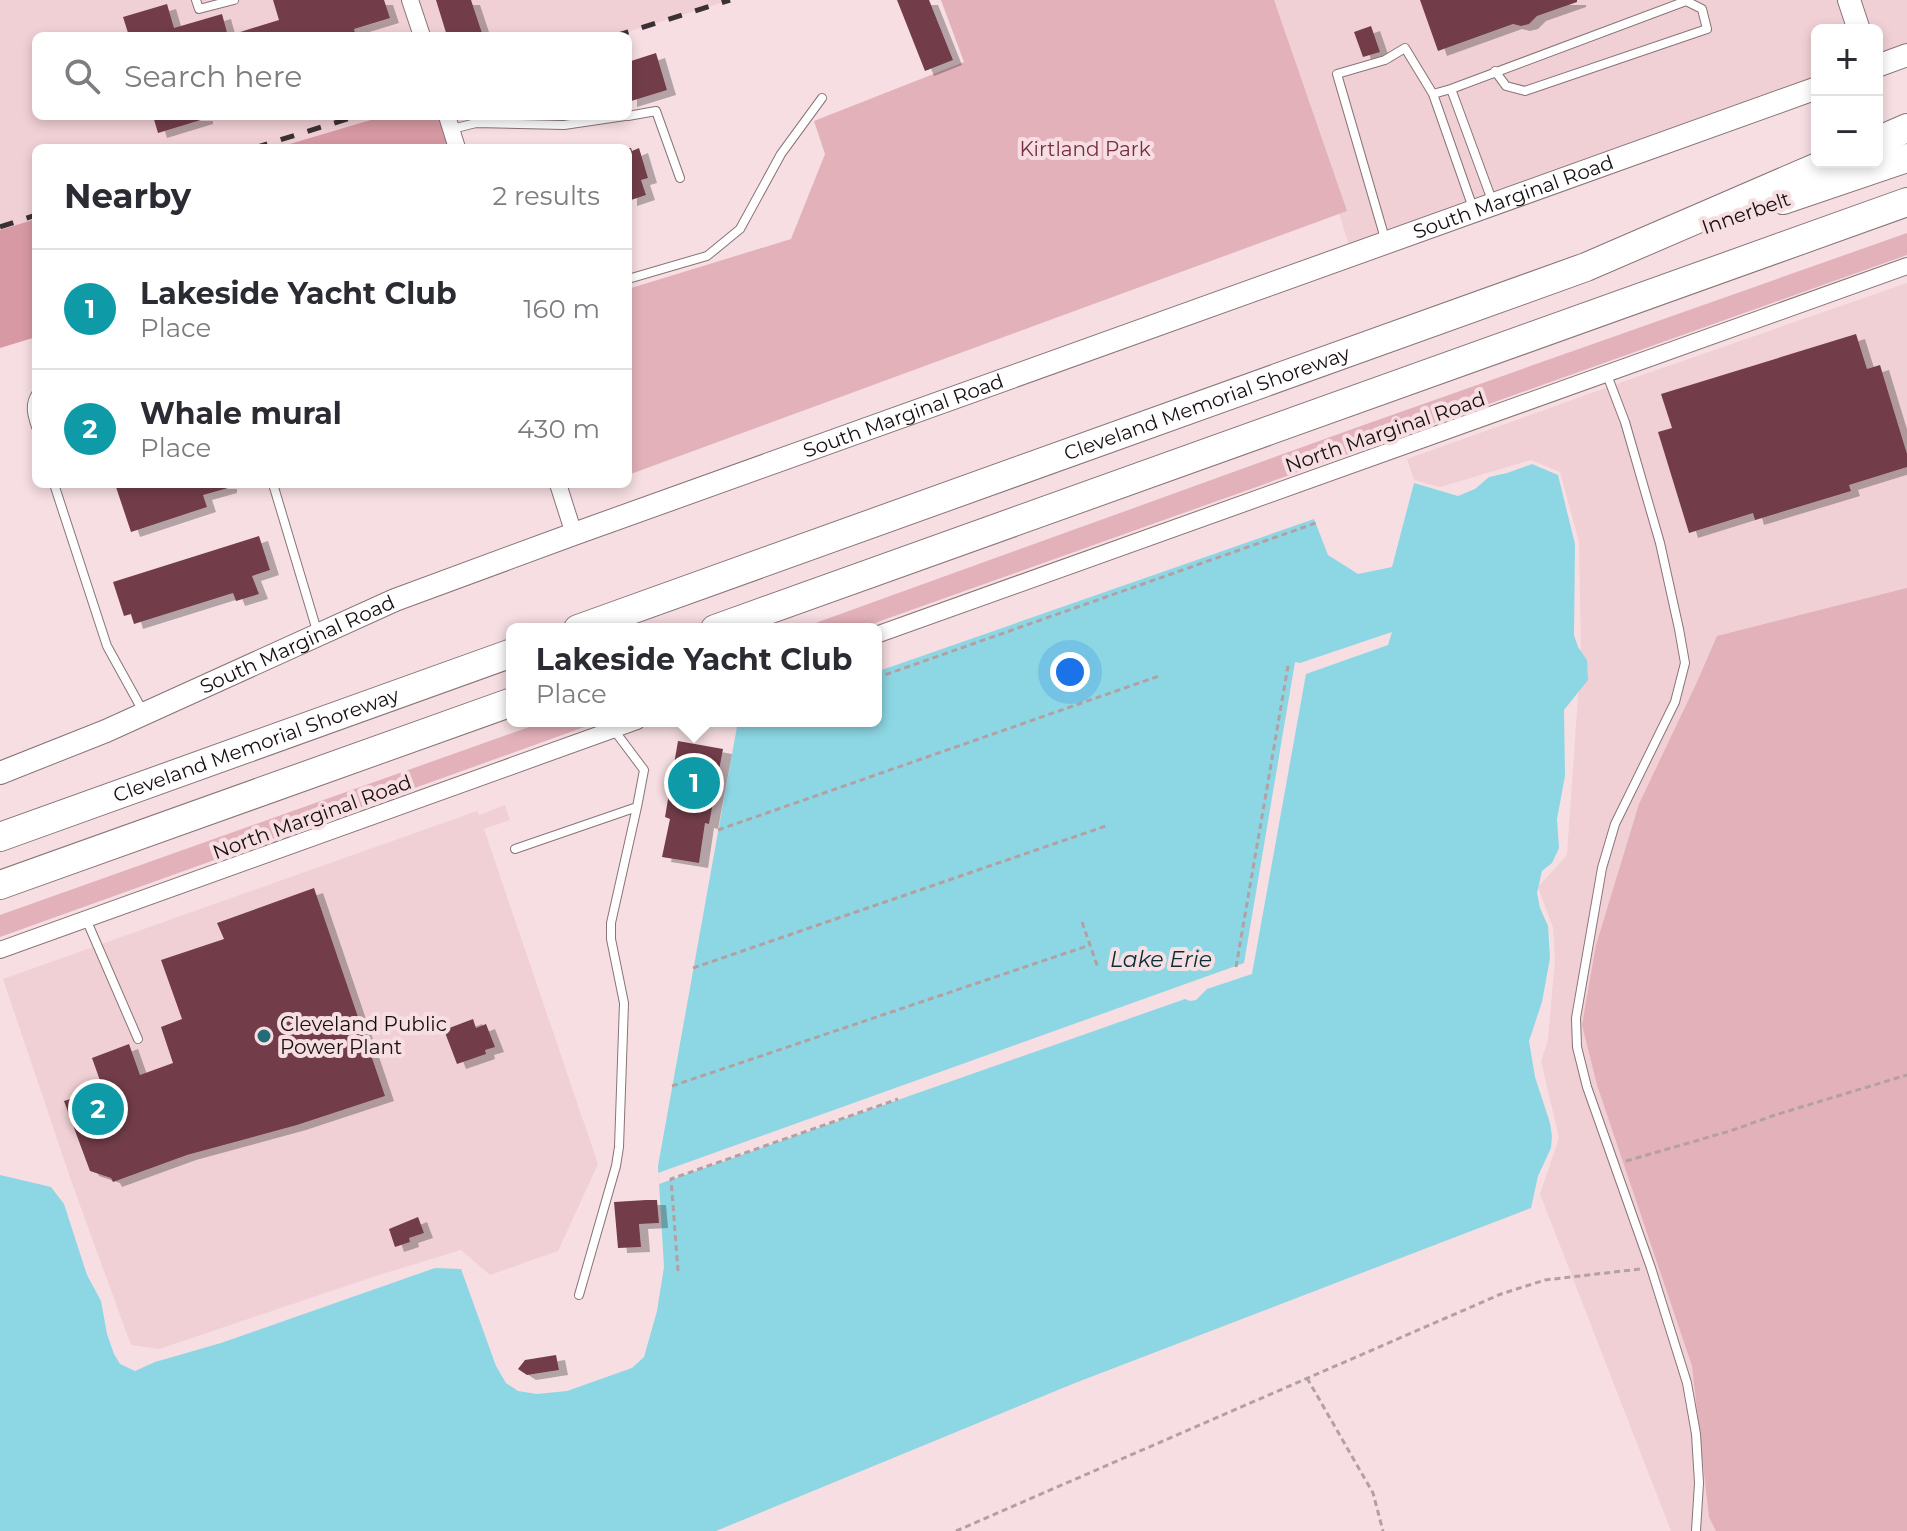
<!DOCTYPE html>
<meta charset="utf-8">
<style>
body{margin:0;font-family:Montserrat,sans-serif;background:#f2f2f3;color:#2b2b33}
.controls{position:absolute;right:24px;top:24px;display:grid;overflow:hidden;border-radius:12px;box-shadow:0 4px 12px #0003}
.controls button{width:72px;height:72px;display:grid;place-items:center;padding:0;border:0;border-bottom:2px solid #e1e1e2;background:#fff;color:#2b2b33;font:40px sans-serif}
.you{position:absolute;left:1070px;top:672px;width:28px;height:28px;margin:-20px;border:6px solid #fff;border-radius:50%;background:#1a73e8;box-shadow:0 0 0 12px #1a73e833}
.badge{display:grid;place-items:center;width:52px;height:52px;border-radius:50%;background:#246d78;color:#fff;font-size:26px;font-weight:700}
.pin{position:absolute;translate:-50% -50%;border:4px solid #fff;box-shadow:0 2px 8px #0006}
.popup{position:absolute;left:506px;top:623px;width:376px;height:104px;box-sizing:border-box;display:grid;place-content:center;border-radius:12px;background:#fff;filter:drop-shadow(0 2px 6px #0005);font-size:26px;white-space:nowrap;color:#7c7c81}
.popup b{font-size:30px;color:#2b2b33}
.popup::after{content:'';position:absolute;left:50%;top:100%;margin-left:-16px;border:16px solid transparent;border-top-color:#fff}
.list{margin:0;padding:0;list-style:none}
h2{display:flex;justify-content:space-between;align-items:center;height:104px;margin:0;padding:0 32px;font-size:34px}
h2 small{font-size:26px;font-weight:400;color:#7c7c81}
.list li{display:grid;grid-template-columns:52px 1fr auto;gap:24px;align-items:center;box-sizing:border-box;height:120px;padding:0 32px;border-top:2px solid #e1e1e2}
.list b{display:block;font-size:30px;white-space:nowrap}
.list p{margin:0;font-size:26px;white-space:nowrap;color:#7c7c81}
.list em{font-size:26px;font-style:normal;color:#7c7c81}
.icon{flex:none;width:44px;height:44px;fill:none;stroke:currentColor;stroke-width:2;stroke-linecap:round;stroke-linejoin:round}
.map{position:relative;flex:none;width:1907px;height:1531px;overflow:hidden}
.search{position:absolute;background:#fff;box-shadow:0 4px 12px #0003;left:32px;top:32px;width:600px;height:88px;display:flex;align-items:center;gap:20px;box-sizing:border-box;padding:0 28px;border-radius:12px;color:#7c7c81;font-size:30px}
.panel{position:absolute;background:#fff;box-shadow:0 4px 12px #0003;left:32px;top:144px;width:600px;height:344px;border-radius:12px}
.map>svg:first-child{display:block}
.built{fill:#f0d0d4}
.green{fill:#e3b1b9}
.forest{fill:#d799a3}
.water{fill:#8dd7e4}
.pier{fill:#f6dee2}
.building{fill:#723d48;filter:url(#shadow)}
.lines{fill:none;stroke-linecap:round;stroke-linejoin:round}
.lane-casing{stroke:#897477;stroke-width:10}
.street-casing{stroke:#897477;stroke-width:18}
.secondary-casing{stroke:#897477;stroke-width:24}
.highway-casing{stroke:#897477;stroke-width:30}
.path{stroke:#b3a0a3;stroke-width:3;stroke-dasharray:6 4;stroke-linecap:butt}
.lane{stroke:#fff;stroke-width:8}
.street{stroke:#fff;stroke-width:16}
.secondary{stroke:#fff;stroke-width:22}
.highway{stroke:#fff;stroke-width:28}
.rail{stroke:#3b3132;stroke-width:5;stroke-dasharray:14 14;stroke-linecap:butt}
.poi-dot{fill:#246d78;stroke:#f6dee2;stroke-width:3}
.labels{text-anchor:middle;stroke-width:8;stroke-linejoin:round;paint-order:stroke}
.park-label{font-size:20px;fill:#782d40;stroke:#f6dee2}
.street-label{font-size:20px;fill:#170f10;stroke:#f6dee2}
.poi-label{font-size:20px;fill:#170f10;stroke:#f6dee2;text-anchor:start}
.water-label{font-size:22px;font-style:italic;fill:#092f34;stroke:#f6dee2}
</style>
<div class="map">
<svg width="1907" height="1531" viewBox="0 0 1907 1531">
<defs>
<filter id="shadow"><feDropShadow dx="9" dy="5" stdDeviation="0" flood-color="#0004"/></filter>
</defs>
<rect width="100%" height="100%" fill="#f6dee2"/>
<path class="built" d="M0 0H730L615 36H36V116H384L276 148H36V219L0 230Z
M1270 0H1907V55L1877 66V30H1817V88L1352 254Z
M1907 283V1531H1671L1540 1194 1559 1138 1541 1061 1548 1040 1555 958 1553 928 1538 887 1567 855 1581 653 1579 542 1560 472 1531 460 1440 487 1414 480 1407 459 1625 381Z
M505 805 510 820 484 829 598 1164 558 1251 490 1275 461 1250 379 1275 159 1349 131 1345 74 1189 3 979 477 811 479 815Z"/>
<path class="green" d="M941 0H1274L1347 211 628 475V289L791 239 825 154 814 121 964 62Z
M1907 233V255L858 629H799L1358 427Z
M1907 588V1531H1716L1709 1517 1692 1366 1597 1085 1582 1025 1596 945 1639 804 1697 682 1717 636Z
M546 721H601L0 937V915Z"/>
<path class="forest" d="M384 116H447L457 148H276Z
M36 219V337L0 348V230Z"/>
<path class="water" d="M1532 464 1558 475 1575 544 1574 635 1578 647 1587 660 1588 680 1564 710 1565 776 1557 819 1559 848 1552 863 1542 871 1537 893 1540 908 1548 926 1550 958 1542 1002 1529 1041 1535 1077 1550 1123 1552 1136 1551 1148 1538 1176 1531 1208 1075 1383 716 1531H0V1175L51 1187 64 1204 87 1275 101 1301 107 1334 114 1354 120 1364 135 1371 155 1362 221 1343 435 1268 461 1269 496 1366 506 1383 518 1391 537 1394 567 1391 632 1368 644 1357 657 1311 664 1267 658 1166 738 721H876V672L1314 519 1328 555 1358 574 1392 567 1414 483 1458 496 1475 489 1489 477 1507 473Z"/>
<path class="pier" d="M1392 632 1388 645 1306 674 1252 974 1207 989 1196 1000 1190 1001 1185 999 659 1184 658 1173 1244 963 1295 662 1300 663Z"/>
<path class="building" d="M273 0H384L390 18 354 29 356 36H237V33L279 20Z
M436 0H471L483 36H447Z
M897 0H929L953 60 925 71Z
M1420 0H1577V2L1537 16 1529 24 1521 26 1513 24 1438 51Z
M167 4 174 28 222 14 228 36H129L123 17Z
M1371 26 1380 52 1363 57 1354 32Z
M656 53 667 90 628 102V62Z
M153 116H204V119L158 133Z
M628 148H631L632 151 639 148 648 178 641 180 646 195 628 201Z
M1856 334 1867 369 1880 365 1907 454V467L1849 485 1851 491 1755 520 1753 513 1689 533 1658 432 1672 428 1661 394Z
M126 484H228V488L203 495 207 507 131 532 116 487Z
M259 536 270 570 252 576 259 594 236 601 233 593 134 624 131 614 124 616 113 582Z
M678 741 723 749 709 824 705 823 699 863 662 857 670 819 665 817Z
M314 888 385 1096 297 1125 187 1155 113 1182 111 1178 90 1171 64 1101 103 1089 92 1058 129 1044 140 1075 173 1063 161 1027 182 1019 161 960 224 939 217 923Z
M473 1019 476 1028 486 1024 495 1047 485 1050 486 1054 457 1064 444 1030Z
M646 1200H657L659 1223 639 1224 641 1247 618 1248 614 1202Z
M418 1217 424 1233 409 1238 410 1242 395 1247 389 1229Z
M556 1355 559 1370 527 1375 518 1369 525 1360Z"/>
<g class="lines">
<defs>
<path id="lane" d="M196 0 199 9 234 0
M1451 89 1686 1 1702 9 1707 29 1525 91 1506 86 1495 71
M1433 94 1451 89 1493 203
M628 116 656 111 680 178
M452 129 476 123 564 125 625 116
M1386 242 1337 74 1385 60 1405 48 1433 94 1473 208
M628 279 707 256 740 229 781 154 822 98
M1607 375 1625 422 1660 543 1679 629 1685 663 1675 702 1615 824 1602 868 1576 1018 1577 1047 1587 1087 1651 1268 1687 1383 1696 1434 1699 1483 1696 1531
M36 394C29 405 32 415 36 427
M54 484 107 646 144 713
M273 484 318 634
M515 849 637 807 644 770 614 730
M86 919 138 1039
M579 1295 616 1166 619 1147 624 1003 611 939V923L637 807"/>
<path id="street" d="M410 0 422 36
M447 116 457 148
M558 484 574 534
M876 635 1907 266
M0 950 637 721"/>
<g id="secondary">
<path d="M1849 0 1859 30"/>
<path d="M1877 66 1907 55"/>
<path id="s1" d="M0 773 106 731 395 600 574 534 1817 88"/>
</g>
<g id="highway">
<path d="M1877 141 1907 128"/>
<path d="M1783 200 1907 158"/>
<path id="s2" d="M578 629 1586 267 1829 162"/>
<path d="M715 629 1907 202"/>
<path id="s3" d="M0 837 512 653"/>
<path d="M0 885 512 702"/>
</g>
</defs>
<use href="#lane" class="lane-casing"/>
<use href="#street" class="street-casing"/>
<use href="#secondary" class="secondary-casing"/>
<use href="#highway" class="highway-casing"/>
<path class="path" d="M876 678 1316 523
M737 726 753 721
M718 830 1159 676
M1082 922 1098 968
M1236 967 1288 666
M693 968 1106 826
M672 1086 1090 945
M1626 1161 1730 1131 1775 1115 1907 1075
M678 1271 671 1179 898 1099
M1307 1378 1373 1493 1383 1531
M956 1531 1501 1294 1545 1280 1640 1269"/>
<use href="#lane" class="lane"/>
<use href="#street" class="street"/>
<use href="#secondary" class="secondary"/>
<use href="#highway" class="highway"/>
<path class="rail" d="M615 36 730 0
M254 148 357 116
M0 227 36 215"/>
</g>
<circle class="poi-dot" cx="264" cy="1036" r="8"/>
<g class="labels">
<g class="park-label">
<text x="1085" y="156">Kirtland Park</text>
</g>
<g class="street-label">
<text dy="7" stroke="none"><textPath href="#s1" startOffset="1620">South Marginal Road</textPath></text>
<text transform="translate(1746 213) rotate(-19)" y="7">Innerbelt</text>
<text dy="7" stroke="none"><textPath href="#s2" startOffset="668">Cleveland Memorial Shoreway</textPath></text>
<text dy="7" stroke="none"><textPath href="#s1" startOffset="972">South Marginal Road</textPath></text>
<text transform="translate(1385 432) rotate(-19)" y="7">North Marginal Road</text>
<text dy="7" stroke="none"><textPath href="#s1" startOffset="324">South Marginal Road</textPath></text>
<text dy="7" stroke="none"><textPath href="#s3" startOffset="272">Cleveland Memorial Shoreway</textPath></text>
<text transform="translate(312 817) rotate(-20)" y="7">North Marginal Road</text>
</g>
<g class="poi-label">
<text x="280" y="1031">Cleveland Public<tspan x="280" dy="23">Power Plant</tspan></text>
</g>
<g class="water-label">
<text x="1161" y="967">Lake Erie</text>
</g>
</g>
</svg>
<div class="controls">
<button>+</button>
<button>−</button>
</div>
<div class="you"></div>
<div class="pin badge" style="left:694px;top:783px;background:#0f9aa8">1</div>
<div class="popup"><b>Lakeside Yacht Club</b>Place</div>
<div class="pin badge" style="left:98px;top:1109px;background:#0f9aa8">2</div>
<div class="search"><svg class="icon" aria-label="search" viewBox="0 0 24 24"><circle cx="10" cy="10" r="6"/><path d="M15 15l6 6"/></svg>Search here</div>
<section class="panel">
<h2>Nearby<small>2 results</small></h2>
<ul class="list">
<li><span class="badge" style="background:#0f9aa8">1</span><div><b>Lakeside Yacht Club</b><p>Place</p></div><em>160 m</em></li>
<li><span class="badge" style="background:#0f9aa8">2</span><div><b>Whale mural</b><p>Place</p></div><em>430 m</em></li>
</ul>
</section>
</div>
